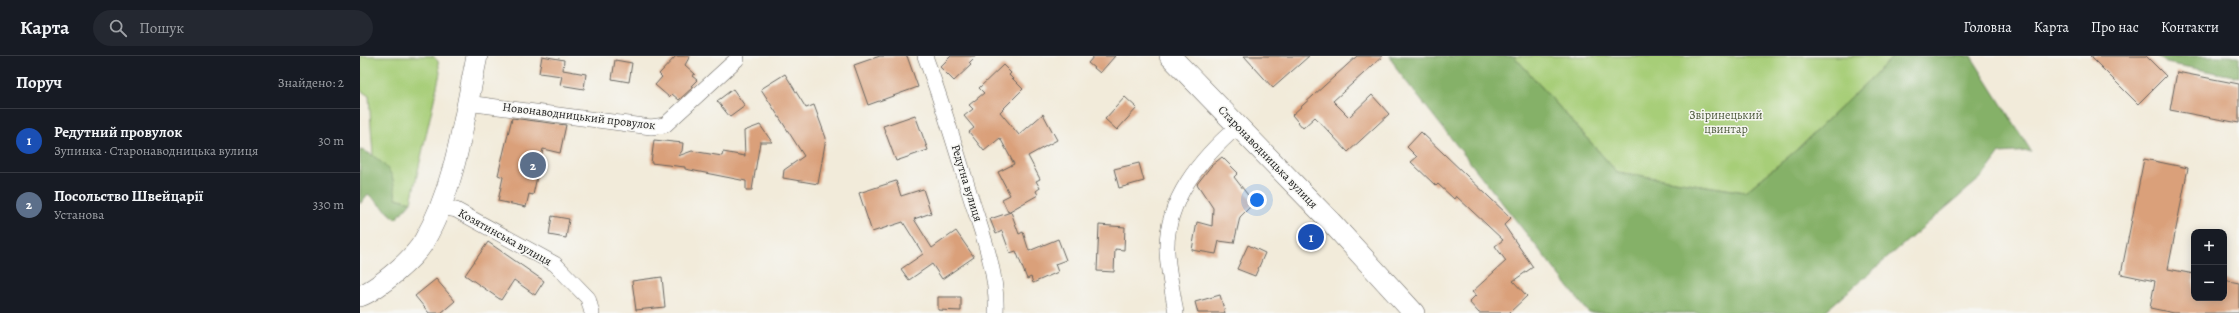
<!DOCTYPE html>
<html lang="uk">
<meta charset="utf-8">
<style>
body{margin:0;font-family:Alegreya,serif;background:#242831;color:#f1f3f6}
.controls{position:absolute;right:12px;bottom:12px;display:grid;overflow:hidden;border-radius:8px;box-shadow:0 2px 10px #0003}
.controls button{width:36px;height:36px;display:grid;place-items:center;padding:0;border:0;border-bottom:1px solid #363941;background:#171b24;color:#f1f3f6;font:20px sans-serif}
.you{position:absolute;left:897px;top:144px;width:14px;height:14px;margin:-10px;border:3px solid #fff;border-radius:50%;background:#1a73e8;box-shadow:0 0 0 6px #1a73e833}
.badge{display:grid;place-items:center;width:26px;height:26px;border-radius:50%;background:#1f6fb2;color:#fff;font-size:13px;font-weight:700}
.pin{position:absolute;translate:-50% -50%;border:2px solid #fff;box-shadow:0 1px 4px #0006}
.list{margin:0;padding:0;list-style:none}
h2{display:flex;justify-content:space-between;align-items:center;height:52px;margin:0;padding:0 16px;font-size:17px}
h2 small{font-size:13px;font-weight:400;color:#9ea1a6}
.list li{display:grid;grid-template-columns:26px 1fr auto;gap:12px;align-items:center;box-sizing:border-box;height:64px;padding:0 16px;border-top:1px solid #363941}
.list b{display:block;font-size:15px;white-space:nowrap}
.list p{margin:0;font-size:13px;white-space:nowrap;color:#9ea1a6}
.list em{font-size:13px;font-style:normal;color:#9ea1a6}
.icon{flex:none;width:22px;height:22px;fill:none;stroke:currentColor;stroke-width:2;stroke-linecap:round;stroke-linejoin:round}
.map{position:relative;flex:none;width:1879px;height:257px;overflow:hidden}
header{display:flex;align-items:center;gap:24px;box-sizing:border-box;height:56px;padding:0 20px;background:#171b24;border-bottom:1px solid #363941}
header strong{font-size:19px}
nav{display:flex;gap:22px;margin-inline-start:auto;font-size:14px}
.search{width:280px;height:36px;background:#242831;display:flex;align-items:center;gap:10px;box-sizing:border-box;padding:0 14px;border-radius:22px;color:#9ea1a6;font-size:15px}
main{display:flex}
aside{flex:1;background:#171b24}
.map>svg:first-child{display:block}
.green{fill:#a7ce78;stroke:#62754a}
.forest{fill:#85b168;stroke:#506642}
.building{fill:#daa07a}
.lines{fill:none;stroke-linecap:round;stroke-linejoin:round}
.street-casing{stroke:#67645e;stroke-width:16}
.secondary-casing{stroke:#67645e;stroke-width:22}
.street{stroke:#fff;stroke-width:15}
.secondary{stroke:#fff;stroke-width:21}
.labels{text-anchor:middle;stroke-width:3;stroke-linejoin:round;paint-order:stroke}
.park-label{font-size:12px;fill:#4d5a3c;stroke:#f6f6f2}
.street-label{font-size:12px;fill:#1c1c1c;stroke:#f6f6f2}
</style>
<header>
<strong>Карта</strong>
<div class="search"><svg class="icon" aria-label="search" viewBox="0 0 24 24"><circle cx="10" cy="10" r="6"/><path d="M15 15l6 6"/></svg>Пошук</div>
<nav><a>Головна</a><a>Карта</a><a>Про нас</a><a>Контакти</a></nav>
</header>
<main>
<aside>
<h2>Поруч<small>Знайдено: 2</small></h2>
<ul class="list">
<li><span class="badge" style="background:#1a4fb4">1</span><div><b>Редутний провулок</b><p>Зупинка · Старонаводницька вулиця</p></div><em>30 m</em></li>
<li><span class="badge" style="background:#5c6f8a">2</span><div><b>Посольство Швейцарії</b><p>Установа</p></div><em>330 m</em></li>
</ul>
</aside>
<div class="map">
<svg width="1879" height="257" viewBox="0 0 1879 257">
<rect width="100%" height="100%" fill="#f6f6f2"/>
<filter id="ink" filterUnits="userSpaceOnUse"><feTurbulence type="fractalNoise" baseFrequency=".025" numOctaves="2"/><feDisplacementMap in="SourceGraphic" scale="8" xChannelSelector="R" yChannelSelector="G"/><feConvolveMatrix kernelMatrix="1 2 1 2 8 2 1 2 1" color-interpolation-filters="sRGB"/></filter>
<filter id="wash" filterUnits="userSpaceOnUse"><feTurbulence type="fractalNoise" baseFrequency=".012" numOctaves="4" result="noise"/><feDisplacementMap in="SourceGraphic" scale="16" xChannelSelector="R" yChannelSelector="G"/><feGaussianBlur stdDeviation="0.9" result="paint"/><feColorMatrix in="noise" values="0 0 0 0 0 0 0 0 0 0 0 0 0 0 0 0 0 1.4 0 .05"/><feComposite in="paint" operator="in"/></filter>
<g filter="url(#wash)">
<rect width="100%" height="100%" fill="#f2ebda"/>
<path class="green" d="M0 0H73L78 5 80 17 51 146 36 142 31 118 13 100 9 40 0 34Z
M1154 0H1534L1434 96 1385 136 1257 116Z"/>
<path class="forest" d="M1030 0H1154L1257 116 1385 136 1434 96 1534 0H1611L1671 95 1640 97 1623 120 1463 257H1350L1348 255 1343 257H1229L1038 15Z
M1798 0H1879V21L1806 7Z
M0 94C10 95 28 110 32 120 34 127 35 135 36 142L51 146 36 163 8 138 0 148Z"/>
<g id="blocks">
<path class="building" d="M182 0 204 4 203 14 226 18 224 33 200 29 202 20 179 17Z
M316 0H330L325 9 335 18 332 20 337 24 331 30 333 31 319 44 312 38 309 41 295 29 302 21 299 18Z
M520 0H547L558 31 508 49 494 9Z
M591 0H616L609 7 611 9 594 25 580 11Z
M734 0H755L740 17 728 7Z
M884 0H949L913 32Z
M997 0H1023L973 45 989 61 1012 39 1029 58 988 96 955 61 943 72 932 59Z
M1730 0H1786L1806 20 1778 48Z
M255 4 272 7 269 26 252 23Z
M643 9 651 17 649 19 663 33 640 56 659 79 683 58 697 84 668 100 680 123 676 125 680 132 676 135 678 139 648 156 642 143 650 139 638 116 654 108 640 82 624 95 609 76 614 72 604 60 613 53 609 49 624 37 619 32Z
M1817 16 1879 28V67L1810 54Z
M425 18 446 52 454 49 466 82 458 128 423 122 424 114 444 100 401 33Z
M373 33 385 50 370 61 357 45Z
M765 41 777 52 757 74 745 63Z
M555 59 568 94 536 105 523 70Z
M152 62 206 69 200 97 183 93 173 139 169 138 166 151 138 145 143 121 138 119Z
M400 69 412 86H400L392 134H386V125L325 113V111L291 107 294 84 323 87 322 95 318 100 332 95 362 100 363 96 385 100 384 75Z
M1061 76 1151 162 1144 169 1173 211 1153 225 1167 240 1149 257H1119L1109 246 1116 239 1112 236 1146 205 1135 190 1143 184 1096 140 1094 143 1078 128 1076 130 1051 106 1057 101 1047 91Z
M862 101 878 117 874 121 894 147 880 161 874 187 859 185 856 198 832 194 837 166 852 170 853 152 837 128 851 110Z
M1784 103 1828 112 1808 213 1834 218V242H1864V224L1879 227V257H1814L1790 252 1795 225 1761 218Z
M779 107 784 125 759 132 754 113Z
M536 125 541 140 563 133 571 157 554 163 572 192 596 175 614 201 582 223 572 208 549 224 541 213 563 198 543 166 512 176 499 137Z
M651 156 659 178 663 176 669 195 698 183 706 204 695 208 698 216 673 227 671 221 667 223 656 195 650 197 642 175 636 178 630 163Z
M192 160 209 163 206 182 189 179Z
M739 169 765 171 764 194 755 193 754 216 737 215Z
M128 186 184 225 175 239 154 224 141 244 105 219Z
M888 189 905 197 895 220 877 213Z
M302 221 305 251 276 254 272 225Z
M76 223 95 245 81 257H69L55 240Z
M860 239 865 257H838L835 246Z
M578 241H601V255L578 254Z"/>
</g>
</g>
<g filter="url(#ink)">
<use href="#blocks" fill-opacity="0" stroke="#67645e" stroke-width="1"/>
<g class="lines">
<defs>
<path id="street" d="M565 0C582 46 596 92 610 139 622 177 638 217 636 257
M107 47 291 71 305 69 377 3
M80 151 96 154 195 208 228 242 232 257
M816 257C813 237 808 216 807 196 805 144 841 102 878 70"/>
<path id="secondary" d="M810 0 970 165 1054 257
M0 240C18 233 55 202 64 185 96 130 104 61 117 0"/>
</defs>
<use href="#street" class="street-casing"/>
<use href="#secondary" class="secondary-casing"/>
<use href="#street" class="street"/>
<use href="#secondary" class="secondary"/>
</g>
</g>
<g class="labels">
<g class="park-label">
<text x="1366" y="63">Звіринецький<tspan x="1366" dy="14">цвинтар</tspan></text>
</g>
<g class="street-label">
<text transform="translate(219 60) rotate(7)" y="4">Новонаводницький провулок</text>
<text transform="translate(908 101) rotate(46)" y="4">Старонаводницька вулиця</text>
<text transform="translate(607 127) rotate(73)" y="4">Редутна вулиця</text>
<text transform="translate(145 181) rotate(29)" y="4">Козятинська вулиця</text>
</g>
</g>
</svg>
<div class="controls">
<button>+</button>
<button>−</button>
</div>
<div class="you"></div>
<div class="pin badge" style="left:951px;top:181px;background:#1a4fb4">1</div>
<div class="pin badge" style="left:173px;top:109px;background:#5c6f8a">2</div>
</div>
</main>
